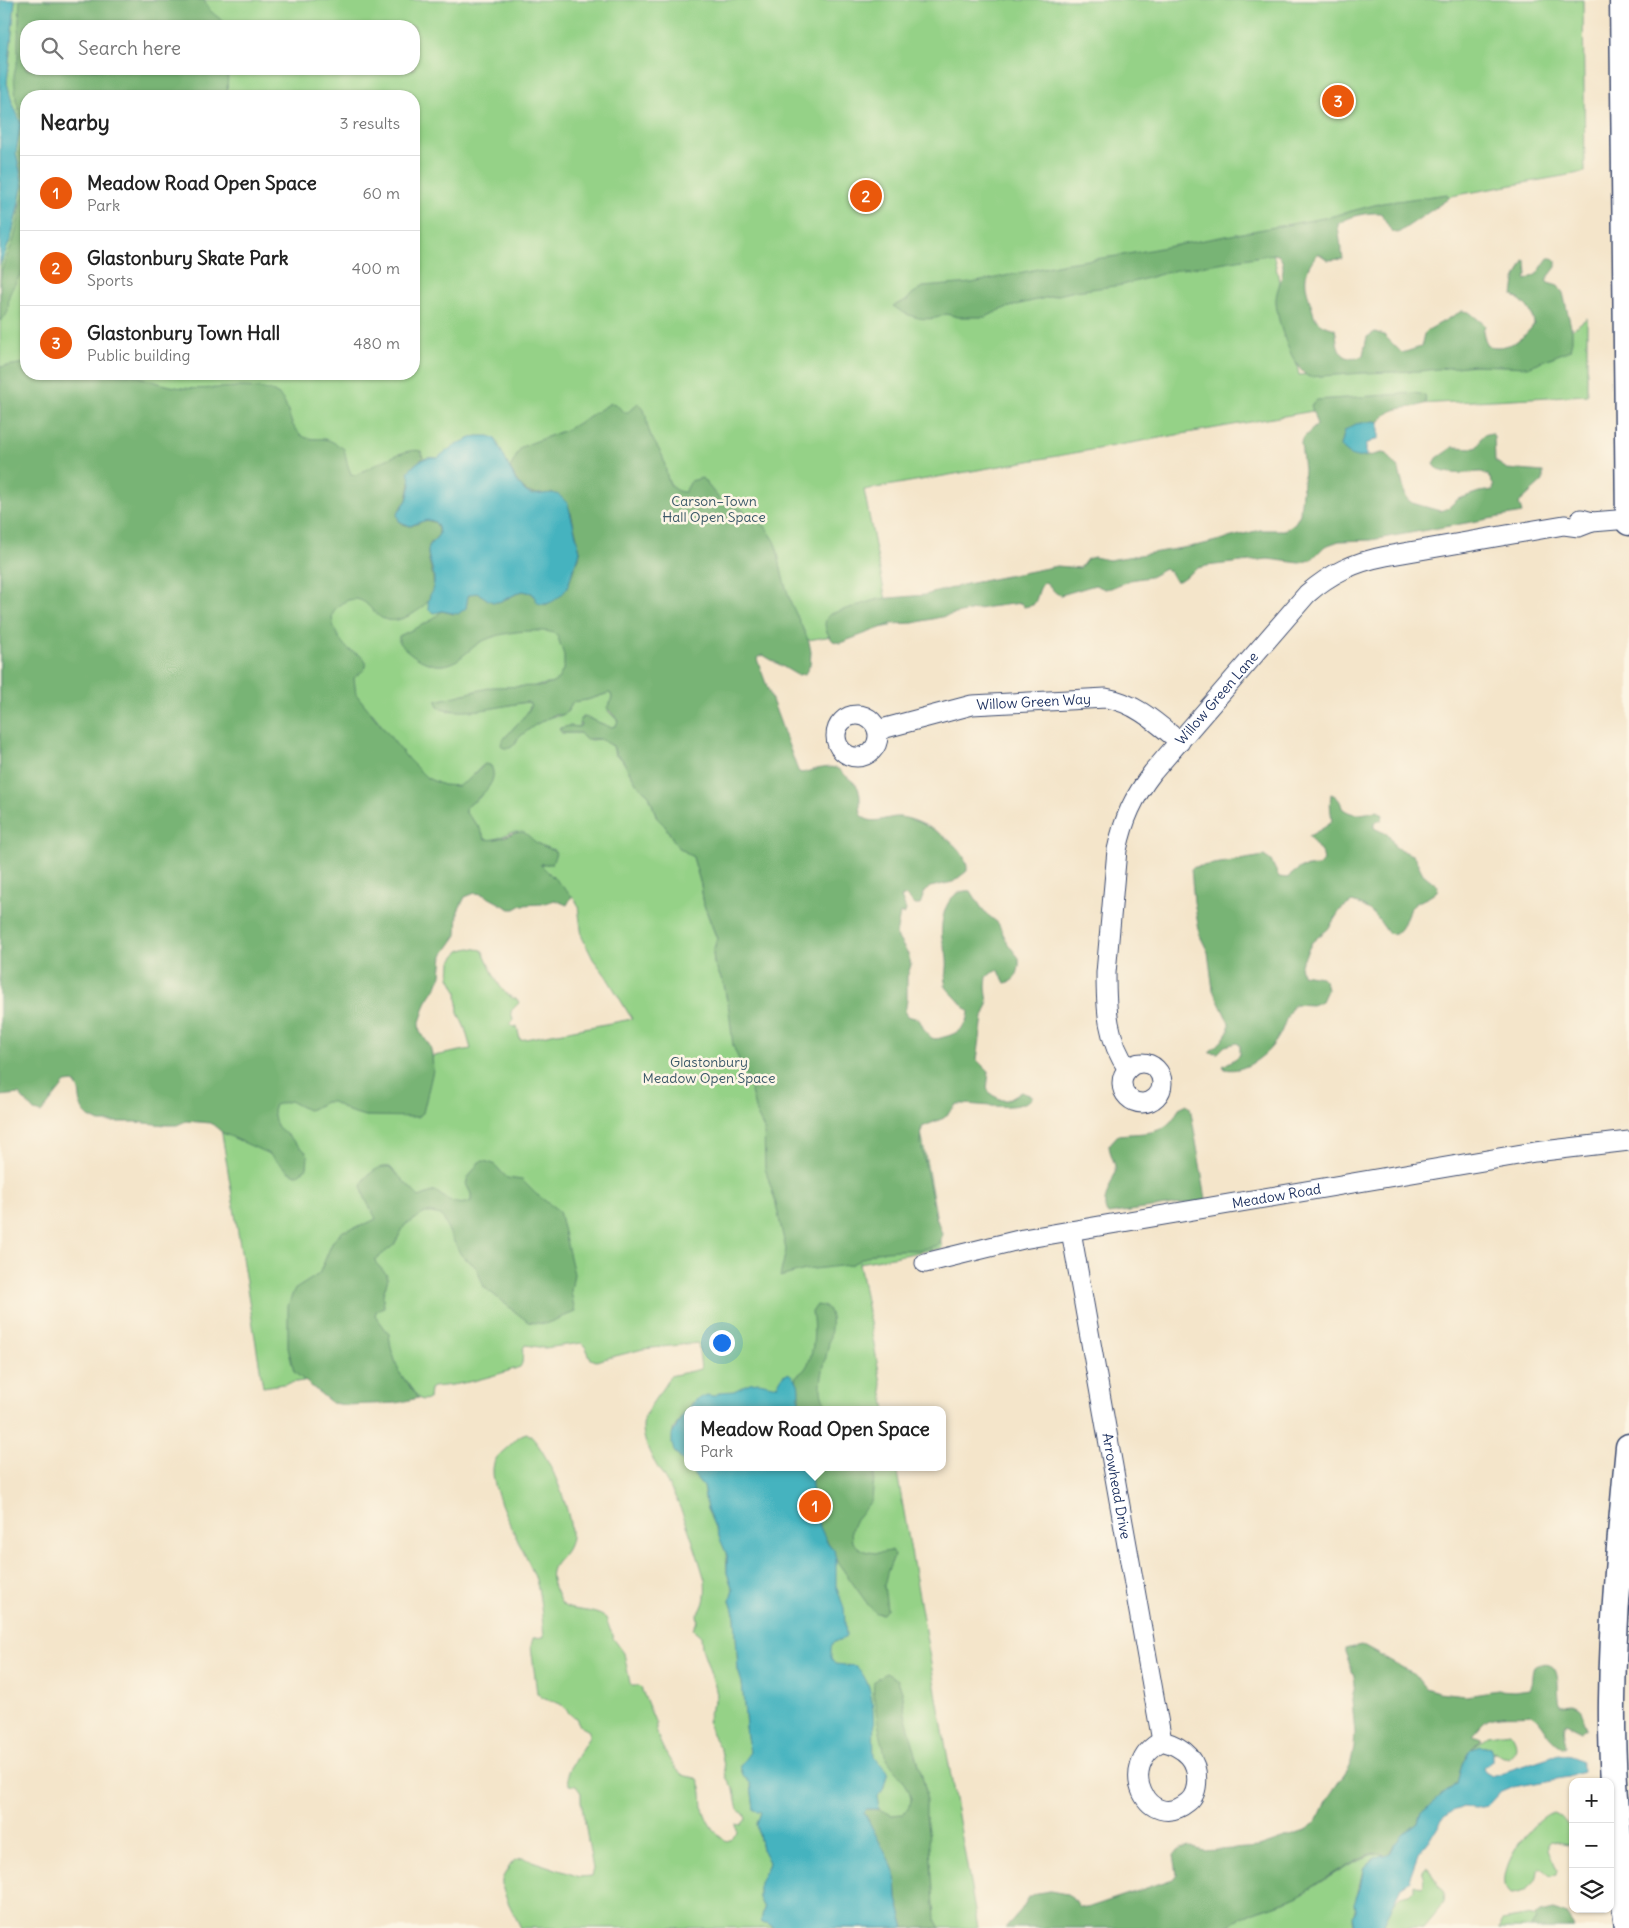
<!DOCTYPE html>
<meta charset="utf-8">
<style>
body{margin:0;font-family:Delius,sans-serif;background:#f2f2f2;color:#222}
.controls{position:absolute;right:15px;bottom:15px;display:grid;overflow:hidden;border-radius:10px;box-shadow:0 1px 4px #0004}
.controls button{width:45px;height:45px;display:grid;place-items:center;padding:0;border:0;border-bottom:1px solid #e0e0e0;background:#fff;color:#222;font:25px sans-serif}
.you{position:absolute;left:721px;top:1342px;width:18px;height:18px;margin:-12px;border:4px solid #fff;border-radius:50%;background:#1a73e8;box-shadow:0 0 0 8px #1a73e833}
.badge{display:grid;place-items:center;width:32px;height:32px;border-radius:50%;background:#ea580c;color:#fff;font-size:16px;font-weight:700}
.pin{position:absolute;translate:-50% -50%;border:2px solid #fff;box-shadow:0 1px 5px #0006}
.popup{position:absolute;left:684px;top:1406px;width:262px;height:65px;box-sizing:border-box;display:grid;place-content:center;border-radius:10px;background:#fff;filter:drop-shadow(0 1px 4px #0005);font-size:16px;white-space:nowrap;color:#767676}
.popup b{font-size:19px;color:#222}
.popup::after{content:'';position:absolute;left:50%;top:100%;margin-left:-10px;border:10px solid transparent;border-top-color:#fff}
.list{margin:0;padding:0;list-style:none}
h2{display:flex;justify-content:space-between;align-items:center;height:65px;margin:0;padding:0 20px;font-size:21px}
h2 small{font-size:16px;font-weight:400;color:#767676}
.list li{display:grid;grid-template-columns:32px 1fr auto;gap:15px;align-items:center;box-sizing:border-box;height:75px;padding:0 20px;border-top:1px solid #e0e0e0}
.list b{display:block;font-size:19px;white-space:nowrap}
.list p{margin:0;font-size:16px;white-space:nowrap;color:#767676}
.list em{font-size:16px;font-style:normal;color:#767676}
.icon{flex:none;width:28px;height:28px;fill:none;stroke:currentColor;stroke-width:2;stroke-linecap:round;stroke-linejoin:round}
.map{position:relative;flex:none;width:1629px;height:1928px;overflow:hidden}
.search{position:absolute;background:#fff;box-shadow:0 1px 4px #0004;left:20px;top:20px;width:400px;height:55px;display:flex;align-items:center;gap:12px;box-sizing:border-box;padding:0 18px;border-radius:20px;color:#767676;font-size:19px}
.panel{position:absolute;background:#fff;box-shadow:0 1px 4px #0004;left:20px;top:90px;width:400px;height:290px;border-radius:20px}
.map>svg:first-child{display:block}
.green{fill:#95d287;stroke:#588072;fill-rule:evenodd}
.forest{fill:#78b474;stroke:#4a7269}
.water{fill:#44b3bf;stroke:#30718e}
.lines{fill:none;stroke-linecap:round;stroke-linejoin:round}
.minor-casing{stroke:#3c4a6e;stroke-width:21}
.secondary-casing{stroke:#3c4a6e;stroke-width:29}
.minor{stroke:#fff;stroke-width:19}
.secondary{stroke:#fff;stroke-width:26}
.labels{text-anchor:middle;stroke-width:5;stroke-linejoin:round;paint-order:stroke}
.park-label{font-size:14px;fill:#3a5868;stroke:#fcf5e5}
.street-label{font-size:14px;fill:#1b2f5e;stroke:#fcf5e5}
</style>
<div class="map">
<svg width="1629" height="1928" viewBox="0 0 1629 1928">
<rect width="100%" height="100%" fill="#fcf5e5"/>
<filter id="ink" filterUnits="userSpaceOnUse"><feTurbulence type="fractalNoise" baseFrequency=".02" numOctaves="2"/><feDisplacementMap in="SourceGraphic" scale="10" xChannelSelector="R" yChannelSelector="G"/><feConvolveMatrix kernelMatrix="1 2 1 2 8 2 1 2 1" color-interpolation-filters="sRGB"/></filter>
<filter id="wash" filterUnits="userSpaceOnUse"><feTurbulence type="fractalNoise" baseFrequency=".0096" numOctaves="4" result="noise"/><feDisplacementMap in="SourceGraphic" scale="20" xChannelSelector="R" yChannelSelector="G"/><feGaussianBlur stdDeviation="1.12" result="paint"/><feColorMatrix in="noise" values="0 0 0 0 0 0 0 0 0 0 0 0 0 0 0 0 0 1.4 0 .05"/><feComposite in="paint" operator="in"/></filter>
<g filter="url(#wash)">
<rect width="100%" height="100%" fill="#f4e5ca"/>
<path class="green" d="M15 0H1583L1585 172 1268 229 1299 375 1530 362 1587 318V395L1324 409 864 490 891 626 536 686 447 711 478 710 527 702 531 704 527 713 502 741 514 745C521 732 537 722 551 717 554 716 556 716 559 716 566 715 570 708 573 702L587 700 609 693 611 694 612 698 608 711 618 721 616 726 610 727 585 717H582L579 727 568 726 561 733H580L590 740 601 739 613 746 615 755 621 758 637 784 649 795 657 818 665 826 677 846 693 857 701 885 704 905 717 939 713 952 714 963 724 985 727 1001 915 1099 942 1248 859 1263 886 1410H704L692 1402 673 1430 674 1451 703 1486 707 1509 726 1552 727 1573 733 1590 730 1600 735 1617 738 1670 742 1682 747 1737 750 1752 747 1758 743 1775 751 1784 754 1809 761 1812 757 1824 762 1849 769 1862 768 1866 759 1882V1898L764 1908 762 1916 766 1922 775 1928H521C516 1917 500 1891 502 1880 503 1876 506 1872 508 1869 512 1862 514 1859 523 1858L580 1877 591 1876 593 1869 581 1801V1793L576 1786 569 1785 568 1771 589 1737V1731L580 1726 576 1718C568 1715 567 1708 560 1704 552 1700 543 1701 537 1693L531 1646 533 1638 544 1637C542 1618 541 1599 536 1580 527 1553 486 1490 494 1463 497 1455 503 1452 509 1446 516 1440 518 1435 527 1433 547 1447 573 1514 571 1537 568 1563 541 1560 556 1592 558 1596 560 1602 563 1605 570 1612 593 1608 606 1618L613 1638 624 1653 630 1683 632 1686H639L641 1688 656 1724C654 1736 672 1768 683 1775 688 1777 694 1777 698 1779 703 1789 702 1797 703 1807 705 1819 716 1838 728 1841L737 1832 736 1824 741 1825 746 1819 744 1814 738 1810 734 1790 726 1777 721 1750 712 1735 708 1723 709 1714 717 1695 715 1686 702 1648 701 1636 693 1629 698 1620 697 1615C706 1605 706 1592 705 1580 697 1554 689 1528 678 1503 668 1479 637 1446 644 1419 647 1408 664 1388 670 1376L701 1369 698 1343 643 1349 596 1361 591 1359 586 1348 582 1343 545 1348 525 1345C520 1352 525 1361 520 1367 491 1377 463 1385 433 1387L430 1389 429 1399 422 1400 418 1398 399 1372 303 1381 263 1387 216 1097 471 1049 465 1028 458 1013 457 991 450 977 451 962 459 951 470 948 482 950C491 965 498 996 517 999L519 1003 511 1011 513 1020 510 1025 514 1027 517 1026 520 1040 632 1019 606 976 593 959 582 937 578 906 575 899 541 865V863L549 864 554 850C547 848 541 846 536 843 529 838 525 832 515 832 504 833 498 842 485 839L479 827 466 813V807L480 797 492 767 490 765 485 764C476 770 471 781 461 785 426 799 390 734 372 713L0 776V265L11 238 20 202 22 175 16 153 21 123 12 102 7 83ZM26 26H414V69H26ZM26 96H414V374H26Z
M716 1467H896L978 1928H789Z
M1509 1732C1516 1740 1518 1751 1508 1758L1495 1752 1492 1753 1490 1748 1480 1746 1470 1750 1488 1735Z
M1553 1812C1564 1816 1573 1829 1573 1840L1567 1844 1551 1841 1549 1843V1850L1557 1870 1556 1875 1550 1876 1542 1868H1539C1537 1872 1538 1876 1536 1880 1531 1889 1520 1894 1510 1894 1490 1876 1532 1818 1553 1812Z
M1379 1853 1384 1855C1376 1857 1369 1861 1364 1867 1363 1870 1352 1917 1352 1920 1352 1923 1354 1925 1354 1928H1225C1246 1911 1273 1908 1296 1897 1324 1883 1348 1860 1379 1853Z
M1426 1867 1428 1868 1445 1893 1444 1903 1423 1928H1382C1389 1912 1391 1896 1409 1894L1413 1890V1883L1422 1886C1427 1881 1424 1876 1422 1870Z
M1525 1916 1537 1918 1530 1928H1500L1502 1920Z"/>
<path class="forest" d="M20 0H204C210 16 219 14 226 26H26V69H228L227 96H26V268C21 273 11 289 9 296 7 308 12 312 0 321V282L2 268 14 239 26 185 19 153 25 130 16 100 14 75 18 58V41Z
M1447 194 1449 197 1448 199 1398 233 1392 232 1381 213C1367 212 1349 216 1338 224V228L1343 259 1328 260 1318 253C1302 272 1304 283 1311 305 1313 311 1314 319 1320 323 1323 326 1330 327 1335 329 1337 335 1336 343 1339 349 1343 359 1356 361 1363 355L1367 337 1375 332 1384 335 1402 353 1421 347 1424 334 1428 330 1462 311 1469 312 1485 325 1483 331 1486 345C1506 352 1524 339 1534 324 1533 311 1524 301 1513 296L1515 280 1524 261H1526L1527 275 1525 277 1526 280 1537 274 1548 258H1553L1556 261V267L1546 280 1548 283 1558 286 1563 293 1572 331V340L1570 350 1528 367 1474 365 1420 371 1363 373 1309 377C1292 368 1277 322 1276 302 1275 287 1291 267 1278 255L1274 254 1176 270 1123 285 1075 291 1020 304 1000 310 986 317H958L946 314C928 324 908 317 893 306L907 300 912 294 923 287 972 283 1066 263 1117 256 1329 217 1382 203Z
M26 363V374H132C148 380 166 386 183 388 210 391 250 382 274 392 290 399 286 422 299 433 306 441 315 438 324 439 331 440 338 445 344 449L348 466 351 474 355 475C360 474 364 470 369 468 381 462 408 447 421 451L423 458 413 466 407 500 399 510 401 524 411 526 426 520 436 523 439 534C436 539 431 541 429 546 424 564 442 580 428 601 420 612 397 625 384 619 371 614 367 595 349 600 344 601 337 606 334 611 328 622 339 640 347 648 353 654 370 655 365 668 363 672 357 674 354 678L356 694 408 759 427 778 443 785 458 786 467 781 485 764 490 765C502 781 478 799 466 807V813L479 827 485 839C499 842 510 832 523 832 529 835 532 840 537 843 543 847 551 848 556 853L552 864H541V865L572 896 567 905 555 900 542 904 522 905 515 909H510L482 894 475 893 465 897 458 911 457 935 443 955 441 975 438 984 427 1001 419 1025 420 1032 430 1046 432 1054 433 1070 423 1113 417 1117 365 1116 348 1111 333 1102H325L312 1109 307 1110 290 1101 275 1105 273 1110 275 1121 278 1127 305 1151 308 1156 307 1168 296 1175 288 1171 269 1154 223 1133 211 1123 186 1121 177 1125H166L135 1122H99L89 1117 84 1112 81 1106 79 1090 74 1082 65 1083 41 1113 34 1111 19 1094 0 1096V367Z
M1414 393 1425 395 1426 403C1406 412 1395 402 1379 422L1374 421 1345 430 1341 446 1364 457 1382 453 1387 454 1399 470 1405 494 1407 499 1412 503 1440 511 1447 509 1458 499 1479 492 1493 490 1494 486 1488 475 1482 472C1468 472 1441 478 1434 464L1437 458 1453 447 1476 448C1483 440 1478 435 1492 433L1494 437 1495 461 1507 469 1543 472V481L1519 503 1522 513 1371 540 1339 541 1325 546 1311 560 1300 563 1268 559 1206 566 1198 568 1179 581H1175L1170 572 1165 569 1150 577 1130 580 1111 588 1105 589 1095 585 1061 595C1052 593 1052 586 1045 582 1037 588 1039 598 1033 605L1024 607 1021 603 988 607 913 623 891 624 840 643 833 641C826 633 821 622 830 614L878 599 925 595 967 584 1057 566 1080 568 1087 559 1094 557 1109 560 1200 545 1260 530H1285L1295 523 1300 514 1304 470 1301 443 1302 439 1317 425 1311 405 1317 400Z
M611 403 616 404 623 412H628L638 403C648 409 645 421 649 431 652 440 658 447 662 455 668 469 664 492 685 492L691 481 702 478 722 502 743 510 752 518 765 526 773 538 777 549 783 578 791 603 809 642 811 652 810 665 805 674 797 675 763 655 758 657 757 659 798 771 801 773C811 771 826 765 836 768 839 769 842 772 845 775 849 779 856 783 858 788 863 798 856 815 866 819 876 824 889 816 900 817 921 819 970 846 967 871L953 882 930 887 924 893 920 905H915L906 896 901 897 906 910 904 915 900 913 896 935 908 954 911 965 907 977V1000L905 1013 907 1016 919 1019C922 1025 926 1036 932 1038 936 1040 940 1038 944 1037 957 1034 968 1027 969 1012L945 986C946 977 948 967 947 958 947 951 943 945 942 938 940 920 946 888 971 891L984 912 998 923 1008 944 1019 958C1020 969 1017 982 1005 983L999 971 995 970 987 977 986 986 988 1004 983 1017 977 1060 989 1072 987 1089 992 1095 1002 1100H1007L1021 1092 1032 1096V1098C1018 1113 977 1103 957 1104L944 1118 922 1127 921 1144 935 1214 942 1234 941 1240 938 1245 919 1250H898L876 1252 850 1265 805 1270 780 1277 786 1250 776 1204 765 1168 764 1129 756 1113 749 1083 733 1046 729 1010 724 985 714 963 713 952 717 939 704 905 701 885 693 857 677 846 665 826 657 818 649 795 637 784 621 758 616 755 613 746 600 739H585L580 733H565L559 730 561 728 568 726 579 727 581 725 580 719 585 717 610 727 616 726 618 720 607 708 612 698 611 694 609 693 587 700 573 702 568 711 562 715H554L535 725 518 738 514 745 510 748H504L501 745 502 741 527 713 531 706 530 703 527 702C500 706 465 717 438 707L436 701 492 687 543 686 553 683 558 679 564 668V655L557 635C550 630 540 631 531 631 515 631 493 635 479 643 470 649 463 657 454 662 433 672 413 657 399 643V636L430 621 442 611 454 614 466 608 468 596C479 588 483 599 493 602 501 604 515 593 523 591L532 593 546 605 569 583 574 568 579 558 580 551 571 513 553 493C527 497 521 491 510 468L521 447 568 429Z
M1331 794C1337 796 1341 801 1342 808 1355 818 1362 813 1378 811L1383 815 1382 820 1374 823V828L1389 835 1395 847 1414 856 1423 874 1438 886 1437 891C1429 899 1417 900 1410 909 1404 918 1404 937 1388 933 1377 917 1371 907 1352 902L1341 909 1328 929 1312 942 1300 966 1302 974 1321 977 1325 980 1327 990 1322 1001 1312 1005 1295 1004C1286 1013 1285 1026 1279 1036 1270 1053 1245 1074 1225 1069L1223 1066 1238 1057 1240 1054V1045L1237 1043 1225 1046 1218 1053 1209 1052 1221 1042 1229 1031V1023L1213 990 1208 952 1200 936 1194 902 1191 869 1195 867 1264 856 1271 861 1279 877 1287 878 1300 868 1318 866 1324 861 1323 855 1309 836C1344 817 1327 826 1331 794Z
M1187 1104 1190 1107 1206 1199 1203 1201 1108 1214C1099 1204 1112 1184 1115 1172 1117 1164 1109 1154 1109 1145L1118 1135C1145 1132 1167 1137 1179 1108Z
M484 1161 494 1164 507 1178 522 1180 536 1194 559 1211 574 1274 571 1291 575 1312 545 1324 528 1322 484 1287 476 1267 461 1255 450 1234 443 1218 441 1215 432 1213H425L405 1225 394 1245 375 1260 376 1263 387 1275 388 1279 383 1294 384 1307 377 1310 375 1315 389 1334 391 1348 399 1372 418 1398 397 1403 345 1405 332 1403 294 1372 288 1348V1306L294 1290 319 1274 333 1241 343 1231 361 1226 376 1219C369 1203 352 1186 371 1173 377 1168 382 1166 390 1167L419 1197 435 1191C447 1199 457 1208 471 1201V1194L466 1184 468 1178 479 1162Z
M817 1305C821 1306 825 1306 828 1309 839 1323 819 1372 821 1390 822 1399 826 1404 833 1410H800C797 1397 801 1390 795 1377 798 1375 802 1372 804 1370 815 1357 815 1328 812 1312Z
M810 1467H875L872 1500 856 1519 851 1530 852 1542C864 1554 877 1555 892 1550L894 1556 887 1573 884 1586 887 1609 883 1614 876 1613 869 1606 836 1560C833 1547 823 1537 818 1525 811 1508 812 1486 810 1467Z
M1361 1645 1416 1675 1426 1688 1438 1692 1466 1695 1498 1690 1515 1691 1529 1689C1534 1681 1530 1673 1535 1665 1565 1656 1555 1685 1560 1704L1563 1706 1574 1705 1580 1708 1587 1728 1582 1731 1566 1723C1560 1728 1566 1740 1566 1747L1564 1748C1545 1738 1547 1725 1532 1715 1519 1717 1496 1713 1486 1720 1481 1724 1477 1730 1472 1735L1482 1738 1470 1750 1462 1764 1457 1783 1420 1814 1418 1822 1394 1845 1388 1855C1384 1855 1381 1853 1377 1853 1356 1855 1316 1887 1296 1897 1272 1908 1246 1911 1225 1928H1005L1021 1910 1029 1897 1037 1893 1050 1891 1067 1894 1072 1897 1078 1906 1087 1908 1173 1879 1177 1874 1174 1854 1181 1849 1189 1847 1204 1851 1259 1847 1308 1830 1318 1820 1326 1802 1350 1766 1354 1748 1355 1733 1352 1700 1355 1685 1354 1676 1345 1653V1649Z
M886 1673 898 1680 903 1695 905 1714 926 1791V1816L930 1846 935 1919 940 1928H905L897 1899 896 1878 864 1812 867 1809H879L891 1815 903 1814C926 1795 892 1772 885 1755 882 1741 871 1695 874 1683 875 1678 881 1676 886 1673Z
M1553 1910 1565 1914 1574 1928H1530L1536 1920 1535 1917 1540 1913Z"/>
<path class="water" d="M0 0H15L7 83 12 102 21 123 16 153 23 184 11 238 0 265Z
M1374 421 1379 422V438L1366 444V456C1357 460 1346 454 1341 446L1345 430 1356 424Z
M477 436H489L495 438 516 481 526 492 532 495 553 493 559 495 568 504 580 551C579 558 576 562 573 569 571 575 570 582 567 588 562 596 548 608 538 603L532 593 523 591C515 593 501 604 493 602 483 599 479 588 468 596L466 608 458 614 442 611 434 613 429 610C425 599 435 590 434 579 434 569 428 560 428 551 429 542 435 541 439 534 438 513 423 521 410 526L399 521 397 514 407 500 411 484 408 472C417 461 424 456 438 458 448 448 464 440 477 436Z
M788 1373C805 1383 796 1394 800 1410H688V1467H810L815 1516 827 1542 834 1550 836 1560V1586L844 1608 846 1636 845 1638C830 1643 831 1642 831 1659L835 1664 856 1666C879 1689 872 1727 874 1756 877 1764 885 1765 888 1772L883 1790 877 1796 879 1809H867L864 1812 892 1866 896 1878 897 1899 905 1928H775L767 1923H762L761 1921 764 1908 759 1898V1882L768 1866 769 1862 762 1849 757 1824 761 1812 754 1810 751 1784 743 1775 740 1766 750 1752 747 1737 742 1683 738 1670 735 1617 730 1600 733 1590 727 1573V1555L707 1509 703 1486 674 1451 672 1444V1435L681 1418 695 1400 707 1395 713 1396 721 1392 734 1391 750 1383 759 1382 777 1386 783 1375Z
M1480 1746 1490 1748 1492 1753V1760L1483 1767 1485 1772 1492 1776 1558 1754 1570 1756 1582 1761 1583 1772 1569 1777 1513 1787 1499 1793 1487 1806 1476 1808 1463 1807 1453 1811 1443 1819 1429 1841 1418 1854 1409 1879 1401 1887 1382 1928H1354L1352 1916 1355 1911 1354 1903 1360 1888 1364 1867 1375 1857 1388 1854 1391 1852 1394 1845 1404 1833 1418 1822 1420 1814 1457 1783 1462 1764 1470 1750Z"/>
</g>
<g filter="url(#ink)">
<g class="lines">
<defs>
<g id="minor">
<path d="M1581 519 1592 522 1629 519"/>
<circle cx="857" cy="736" r="21"/>
<path id="s1" d="M878 730 972 705 1106 698C1136 703 1157 723 1180 742"/>
<circle cx="1142" cy="1083" r="20"/>
<path id="s2" d="M1128 1069C1107 1040 1106 1008 1106 973L1117 850C1124 818 1133 798 1153 772L1307 594C1331 573 1355 562 1386 556L1564 525 1579 527 1592 522"/>
<path id="s3" d="M1071 1231 1162 1741"/>
<path id="s4" d="M925 1263 1023 1239 1535 1152 1629 1141"/>
<path d="M1162 1741C1173 1744 1182 1748 1189 1756 1199 1767 1200 1792 1188 1802 1149 1834 1114 1766 1162 1741Z"/>
</g>
<path id="secondary" d="M1623 0 1629 522
M1628 1928C1619 1853 1611 1777 1612 1701 1613 1616 1621 1532 1629 1447"/>
</defs>
<use href="#minor" class="minor-casing"/>
<use href="#secondary" class="secondary-casing"/>
<use href="#minor" class="minor"/>
<use href="#secondary" class="secondary"/>
</g>
</g>
<g class="labels">
<g class="park-label">
<text x="714" y="506">Carson–Town<tspan x="714" dy="16">Hall Open Space</tspan></text>
<text x="709" y="1067">Glastonbury<tspan x="709" dy="16">Meadow Open Space</tspan></text>
</g>
<g class="street-label">
<text dy="5" stroke="none"><textPath href="#s2" startOffset="408">Willow Green Lane</textPath></text>
<text dy="5" stroke="none"><textPath href="#s1" startOffset="159">Willow Green Way</textPath></text>
<text dy="5" stroke="none"><textPath href="#s4" startOffset="358">Meadow Road</textPath></text>
<text dy="5" stroke="none"><textPath href="#s3" startOffset="259">Arrowhead Drive</textPath></text>
</g>
</g>
</svg>
<div class="controls">
<button>+</button>
<button>−</button>
<button><svg class="icon" aria-label="layers" viewBox="0 0 24 24"><path d="M12 4l9 5-9 5-9-5zM3 14l9 5 9-5"/></svg></button>
</div>
<div class="you"></div>
<div class="pin badge" style="left:815px;top:1506px">1</div>
<div class="popup"><b>Meadow Road Open Space</b>Park</div>
<div class="pin badge" style="left:866px;top:196px">2</div>
<div class="pin badge" style="left:1338px;top:101px">3</div>
<div class="search"><svg class="icon" aria-label="search" viewBox="0 0 24 24"><circle cx="10" cy="10" r="6"/><path d="M15 15l6 6"/></svg>Search here</div>
<section class="panel">
<h2>Nearby<small>3 results</small></h2>
<ul class="list">
<li><span class="badge">1</span><div><b>Meadow Road Open Space</b><p>Park</p></div><em>60 m</em></li>
<li><span class="badge">2</span><div><b>Glastonbury Skate Park</b><p>Sports</p></div><em>400 m</em></li>
<li><span class="badge">3</span><div><b>Glastonbury Town Hall</b><p>Public building</p></div><em>480 m</em></li>
</ul>
</section>
</div>
